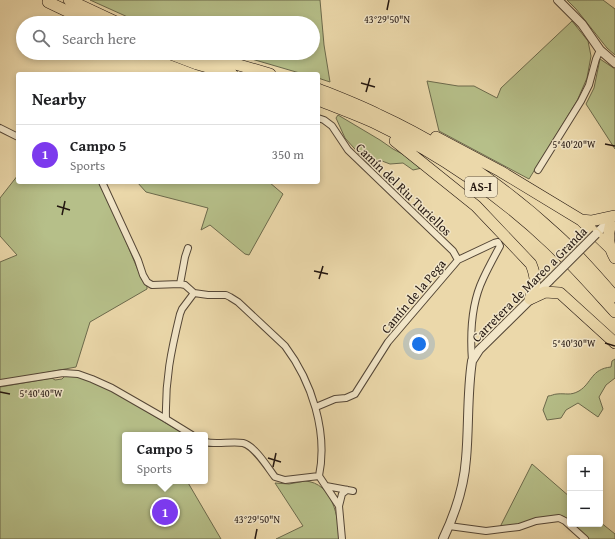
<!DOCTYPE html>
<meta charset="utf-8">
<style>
body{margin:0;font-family:"Gentium Book Plus",serif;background:#f2f2f2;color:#202124}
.controls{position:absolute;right:12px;bottom:12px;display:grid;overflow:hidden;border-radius:4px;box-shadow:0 2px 6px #0003}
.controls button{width:36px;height:36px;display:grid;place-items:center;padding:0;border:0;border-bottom:1px solid #e0e0e0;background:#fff;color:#202124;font:20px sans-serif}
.you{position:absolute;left:419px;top:344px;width:14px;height:14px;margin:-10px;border:3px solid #fff;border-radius:50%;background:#1a73e8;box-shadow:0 0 0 6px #1a73e833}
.badge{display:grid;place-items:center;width:26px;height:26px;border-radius:50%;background:#7c3aed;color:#fff;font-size:13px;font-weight:700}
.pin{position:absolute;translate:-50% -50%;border:2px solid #fff;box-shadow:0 1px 4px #0006}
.popup{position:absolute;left:122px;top:432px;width:86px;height:52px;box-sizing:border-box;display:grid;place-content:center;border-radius:4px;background:#fff;filter:drop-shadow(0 1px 3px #0005);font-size:13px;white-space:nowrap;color:#757577}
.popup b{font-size:15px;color:#202124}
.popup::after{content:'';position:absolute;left:50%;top:100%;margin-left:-8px;border:8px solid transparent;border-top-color:#fff}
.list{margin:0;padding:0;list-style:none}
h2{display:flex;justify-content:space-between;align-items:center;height:52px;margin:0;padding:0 16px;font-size:17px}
h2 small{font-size:13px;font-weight:400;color:#757577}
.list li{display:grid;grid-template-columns:26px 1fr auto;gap:12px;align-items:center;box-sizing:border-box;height:60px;padding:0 16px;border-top:1px solid #e0e0e0}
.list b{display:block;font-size:15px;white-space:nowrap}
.list p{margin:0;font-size:13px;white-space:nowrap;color:#757577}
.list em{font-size:13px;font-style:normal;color:#757577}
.icon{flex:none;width:22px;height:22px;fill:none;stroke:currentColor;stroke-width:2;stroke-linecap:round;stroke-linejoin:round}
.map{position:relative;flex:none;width:615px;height:539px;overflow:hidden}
.search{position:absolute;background:#fff;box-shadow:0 2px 6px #0003;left:16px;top:16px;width:304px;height:44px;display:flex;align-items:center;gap:10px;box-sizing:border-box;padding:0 14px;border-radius:22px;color:#757577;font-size:15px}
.panel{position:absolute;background:#fff;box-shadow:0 2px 6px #0003;left:16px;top:72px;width:304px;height:112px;border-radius:4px}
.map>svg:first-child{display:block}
.green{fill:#b6bf89;stroke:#6c6a4c}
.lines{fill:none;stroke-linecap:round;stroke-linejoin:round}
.minor-casing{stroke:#544636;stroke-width:8}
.tertiary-casing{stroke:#544636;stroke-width:10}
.motorway-casing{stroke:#22150f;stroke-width:12}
.minor{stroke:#f2e6c8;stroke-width:6}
.tertiary{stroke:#f2e6c8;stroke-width:8}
.motorway{stroke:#ebd8aa;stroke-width:11}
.tertiary-bridge-casing{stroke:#544636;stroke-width:10;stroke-linecap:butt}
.tertiary-bridge{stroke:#f2e6c8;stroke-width:8}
.ticks{fill:none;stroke:#22150f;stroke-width:1.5}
.labels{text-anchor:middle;stroke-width:3;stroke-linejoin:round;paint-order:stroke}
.shield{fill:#f2e6c8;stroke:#605446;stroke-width:1}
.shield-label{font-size:12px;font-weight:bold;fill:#22150f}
.street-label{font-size:13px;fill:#22150f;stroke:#f2e6c8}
.ticks-label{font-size:10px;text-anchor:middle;fill:#22150f;stroke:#f2e6c8;stroke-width:3;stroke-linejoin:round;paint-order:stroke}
</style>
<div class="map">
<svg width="615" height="539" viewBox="0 0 615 539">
<rect width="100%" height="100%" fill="#ebd8aa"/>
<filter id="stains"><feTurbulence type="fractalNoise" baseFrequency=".005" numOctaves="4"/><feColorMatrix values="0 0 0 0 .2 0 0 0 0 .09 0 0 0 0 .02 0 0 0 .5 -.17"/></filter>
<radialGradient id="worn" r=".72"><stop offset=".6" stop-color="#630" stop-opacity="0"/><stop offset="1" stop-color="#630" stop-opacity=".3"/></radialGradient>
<path class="green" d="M90 0H320L324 45 330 82 318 78V74H303L231 53H313V23H141Z
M567 0H603L615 9V55L607 48 576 9Z
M572 21 588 41 591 56 587 78 577 101 529 179 439 131 427 81 458 86H474L497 98 501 88Z
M600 59 615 69V149L586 104 594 88Z
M338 115 380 140 393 149 412 159 422 168 413 170 403 163 390 164 382 161 377 165 371 167 345 138 336 118Z
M18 175V182H98L107 196 140 275 147 286V289L90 322 76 367 0 381V262L17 255 0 236V198Z
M137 182H269L283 194 249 255 245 254 210 225 201 230 208 208 146 192Z
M615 359V378L606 385 599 397 603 409 598 417 578 403 566 410 561 418 547 420 543 410 548 396C551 396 554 394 557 394 566 393 570 396 579 391 592 383 591 369 611 367L612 361Z
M65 376H78L109 389 186 435H125V481H187L221 539H0V387L52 378 55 380 62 379Z
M532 464 570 497V521L563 516 539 518 519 526 500 527Z
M305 481C333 483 338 517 340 539H276L303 526 275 483 289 484Z
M600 522 615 534V539H589L574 524H600Z"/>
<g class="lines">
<defs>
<path id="minor" d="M318 118 324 120 332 126 348 150 453 251 458 260
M0 128 18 137
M538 170 581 101 589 85 596 59 600 50
M102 182 138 260 143 275 147 282 152 285 180 284 185 285 194 293 208 295H226L230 297 238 302 285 346C312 382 328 432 319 476L339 506 342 539
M180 284 185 257 188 248
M0 383 63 373 78 374 92 379 112 388 166 419 192 435
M316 407 335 399 346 398 355 394 388 342 458 260 494 243 498 242 500 246C494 257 488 268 483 279 471 304 470 334 472 361
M166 419C165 380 171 351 180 314L182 309 194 293
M205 442C217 445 231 441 243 443 255 446 268 468 275 477L285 480 319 476
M326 486 353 491
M339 506 342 494 347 490
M449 526 486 531 519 527 536 521 559 518 565 521 585 539"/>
<path id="tertiary" d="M558 0 582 24 600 50 615 63
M596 234 612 218
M443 539C455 514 464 487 466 459 469 427 467 393 472 361L479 350 549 281"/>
<path id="motorway" d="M69 0 118 23
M48 2 92 23
M168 53 197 64 232 74
M198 53 270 74
M318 89C338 97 359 105 379 115 444 145 505 187 557 235 578 254 597 276 615 297
M318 100C338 108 358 115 377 124 438 153 502 197 551 244 573 265 594 289 615 312
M436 137 500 171 581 220 591 221 614 216
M395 141 476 206 531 264C537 279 536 284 530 299
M614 216C607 232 606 242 615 258
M581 220 609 247
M530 299 545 292 560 293 615 343"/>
</defs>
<use href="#minor" class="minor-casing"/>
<use href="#tertiary" class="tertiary-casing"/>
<use href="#motorway" class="motorway-casing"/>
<use href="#minor" class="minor"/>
<use href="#tertiary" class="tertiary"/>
<use href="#motorway" class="motorway"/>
<defs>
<path id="tertiary-bridge" d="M549 281 596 234"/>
</defs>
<use href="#tertiary-bridge" class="tertiary-bridge-casing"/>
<use href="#tertiary-bridge" class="tertiary-bridge"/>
</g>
<path class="ticks" d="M387 10 389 0M361 83 375 87M366 92 370 78M605 144 615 146M57 206 70 210M62 215 65 201M314 271 328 274M319 279 323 266M605 343 615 346M0 392 10 394M268 458 281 462M273 467 276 453M255 539 257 529"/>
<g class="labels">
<rect class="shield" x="465" y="177" width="32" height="20" rx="3"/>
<g class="shield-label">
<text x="481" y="191">AS-I</text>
</g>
<g class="street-label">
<text transform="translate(404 189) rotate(44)" y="5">Camín del Riu Turiellos</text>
<text transform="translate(529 284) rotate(-45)" y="5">Carretera de Mareo a Granda</text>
<text transform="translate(413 296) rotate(-50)" y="5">Camín de la Pega</text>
</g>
</g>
<g class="ticks-label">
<text x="387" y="23">43°29'50"N</text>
<text x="574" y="148">5°40'20"W</text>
<text x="574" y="347">5°40'30"W</text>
<text x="41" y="397">5°40'40"W</text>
<text x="257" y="523">43°29'50"N</text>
</g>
<rect width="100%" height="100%" filter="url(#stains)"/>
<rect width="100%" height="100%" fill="url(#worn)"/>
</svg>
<div class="controls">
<button>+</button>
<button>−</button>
</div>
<div class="you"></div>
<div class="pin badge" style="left:165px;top:512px">1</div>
<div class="popup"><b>Campo 5</b>Sports</div>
<div class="search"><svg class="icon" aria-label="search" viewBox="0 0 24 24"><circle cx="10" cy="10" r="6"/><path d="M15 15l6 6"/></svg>Search here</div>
<section class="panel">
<h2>Nearby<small></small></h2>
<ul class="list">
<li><span class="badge">1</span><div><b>Campo 5</b><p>Sports</p></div><em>350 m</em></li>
</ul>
</section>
</div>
